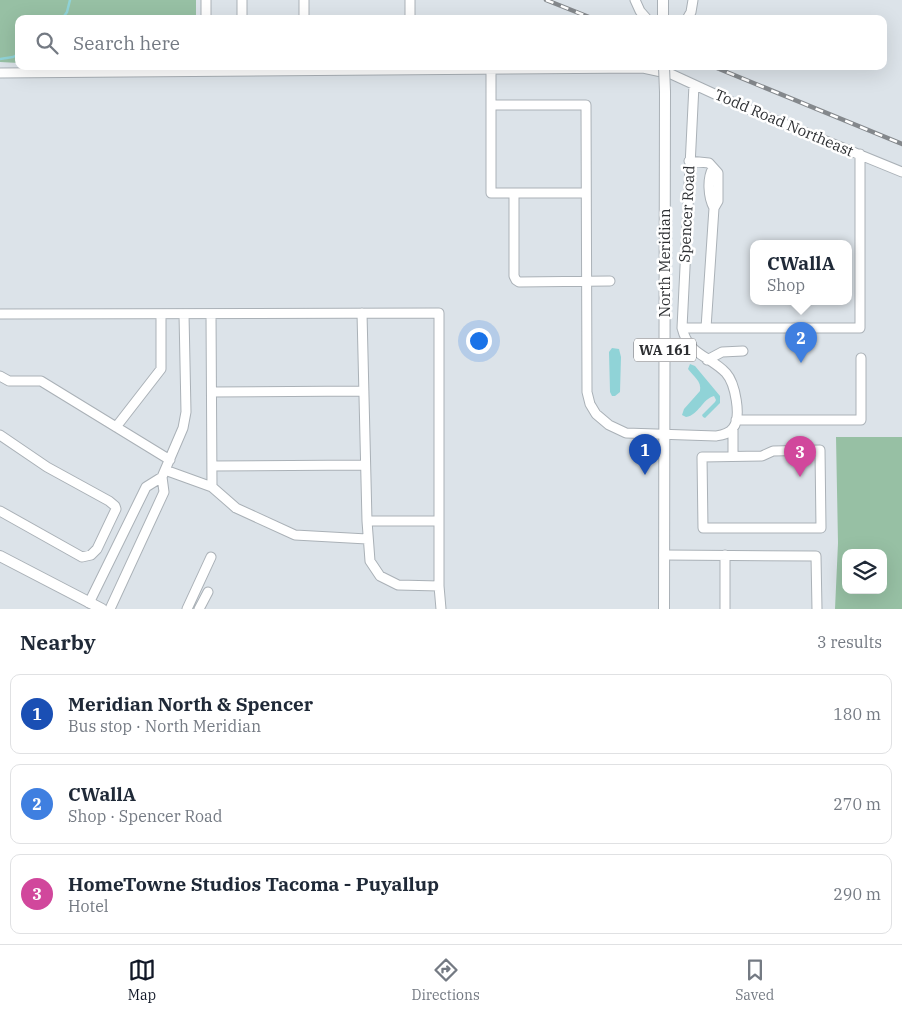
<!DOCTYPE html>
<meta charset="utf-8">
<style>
body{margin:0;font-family:"IBM Plex Serif",serif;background:#f2f2f3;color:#1f2937}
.controls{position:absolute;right:15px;bottom:15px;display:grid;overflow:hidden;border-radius:10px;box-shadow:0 5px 20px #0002}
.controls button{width:45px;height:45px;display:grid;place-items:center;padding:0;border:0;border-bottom:1px solid #e0e1e3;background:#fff;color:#1f2937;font:25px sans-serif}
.you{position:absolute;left:478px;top:340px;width:18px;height:18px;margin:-12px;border:4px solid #fff;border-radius:50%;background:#1a73e8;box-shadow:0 0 0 8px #1a73e833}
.badge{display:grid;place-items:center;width:32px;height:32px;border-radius:50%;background:#111827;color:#fff;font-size:16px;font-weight:700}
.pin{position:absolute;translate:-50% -41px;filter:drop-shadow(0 1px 2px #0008)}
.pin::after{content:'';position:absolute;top:26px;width:18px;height:15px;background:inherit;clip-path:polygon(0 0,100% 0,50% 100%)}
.popup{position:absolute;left:750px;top:240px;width:102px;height:65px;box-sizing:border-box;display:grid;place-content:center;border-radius:10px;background:#fff;filter:drop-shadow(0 1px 4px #0005);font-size:16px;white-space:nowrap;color:#747a83}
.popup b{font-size:19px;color:#1f2937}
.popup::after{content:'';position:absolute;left:50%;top:100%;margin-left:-10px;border:10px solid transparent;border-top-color:#fff}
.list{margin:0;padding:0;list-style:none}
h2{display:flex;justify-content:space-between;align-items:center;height:65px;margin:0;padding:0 20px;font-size:21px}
h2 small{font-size:16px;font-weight:400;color:#747a83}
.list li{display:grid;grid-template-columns:32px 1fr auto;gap:15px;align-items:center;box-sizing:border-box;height:80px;margin:0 10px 10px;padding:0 10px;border:1px solid #e0e1e3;border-radius:10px}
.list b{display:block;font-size:19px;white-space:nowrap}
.list p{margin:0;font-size:16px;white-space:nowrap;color:#747a83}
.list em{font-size:16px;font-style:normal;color:#747a83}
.icon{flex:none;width:28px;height:28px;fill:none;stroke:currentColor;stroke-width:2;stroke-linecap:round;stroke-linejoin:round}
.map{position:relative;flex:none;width:902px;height:609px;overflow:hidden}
.search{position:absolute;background:#fff;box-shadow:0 5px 20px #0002;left:15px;right:15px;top:15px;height:55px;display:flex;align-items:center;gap:12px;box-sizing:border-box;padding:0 18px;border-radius:10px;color:#747a83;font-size:19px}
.sheet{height:335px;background:#fff}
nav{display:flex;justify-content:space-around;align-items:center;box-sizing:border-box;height:70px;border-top:1px solid #e0e1e3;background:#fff;font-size:14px;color:#747a83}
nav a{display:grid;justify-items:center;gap:2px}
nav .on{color:#111827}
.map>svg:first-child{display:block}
.green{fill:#97c0a4;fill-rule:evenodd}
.water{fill:#90d3d7}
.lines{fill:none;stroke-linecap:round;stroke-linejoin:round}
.stream{stroke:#90d3d7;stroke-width:2.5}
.minor-casing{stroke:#aab1b7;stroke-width:11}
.major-casing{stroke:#aab1b7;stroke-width:12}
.minor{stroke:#fff;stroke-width:9}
.major{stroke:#fff;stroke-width:10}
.rail-casing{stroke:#84888c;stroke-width:4.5}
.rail{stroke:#fff;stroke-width:2.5;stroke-dasharray:8;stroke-linecap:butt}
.major-bridge-casing{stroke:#aab1b7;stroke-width:12;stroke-linecap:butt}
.major-bridge{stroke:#fff;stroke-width:10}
.labels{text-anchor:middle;stroke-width:5;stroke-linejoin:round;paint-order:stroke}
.shield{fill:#fff;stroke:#6c6d70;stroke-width:1}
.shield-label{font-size:14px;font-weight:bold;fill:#2d2f32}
.street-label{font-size:15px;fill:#2d2f32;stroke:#fff}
</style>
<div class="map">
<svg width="902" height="609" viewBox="0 0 902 609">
<rect width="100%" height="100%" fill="#dce3e9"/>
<path class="green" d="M0 0H196V19H19V63L0 62Z
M836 437H902V609H835L838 543ZM846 553H883V590H846Z"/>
<path class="water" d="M612 348 619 349 621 357 620 392 615 396H612L610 392 609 352Z
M690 364 695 366 720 396V403L705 418 703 417 702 415 715 402 716 400 714 396C702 399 699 415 686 417L682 415 684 409 700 391C702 381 693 376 688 369Z"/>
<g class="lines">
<path class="stream" d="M62 19 67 12 70 0
M0 59 13 57 19 54"/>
<defs>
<path id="minor" d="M206 0V19
M242 0V19
M304 0V19
M635 0 640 11 647 19
M410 19V0
M687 19 691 12 693 0
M491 69V193H586
M0 73 643 68 671 74 745 108 902 172
M491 105H586L587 392 590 404 596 414 609 425 626 433 716 436C722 435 729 434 733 428 742 417 735 383 726 373 709 355 689 356 682 328L694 85
M689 161 709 163 718 173V201L714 208 706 328
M713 168C707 178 708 197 714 208
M514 193V276L516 280 519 282 610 281
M362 313 367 521 370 561 380 576 398 585 439 586
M0 314 439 313V586L441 609
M211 314 212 487
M682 328H860V154
M707 360 722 352 743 351
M0 376 9 381H41L170 460
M212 392 364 391
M736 420H861V358
M116 427 161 369V314
M733 428V456
M0 435 47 467 109 501 115 506 116 509 97 549 91 555 82 557 0 511
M820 450 821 528H703L702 457 762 456 773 451Z
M212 466 365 465
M165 470 212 487 236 508 295 535 367 539
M367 521H439
M664 555 816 556 817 609
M725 555V609
M89 603 146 487 162 477
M110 609 164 492 162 477 183 428 186 412 184 314
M187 609 211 557
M199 609 208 592"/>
<path id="major" d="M663 0V19
M0 556 102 609
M664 609 665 92"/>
</defs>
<use href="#minor" class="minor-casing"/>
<use href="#major" class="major-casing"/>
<use href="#minor" class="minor"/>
<use href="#major" class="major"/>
<defs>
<path id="rail" d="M546 0 594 19
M712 66 902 144"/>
</defs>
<use href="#rail" class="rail-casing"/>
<use href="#rail" class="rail"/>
<defs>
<path id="major-bridge" d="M664 66 665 92"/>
</defs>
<use href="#major-bridge" class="major-bridge-casing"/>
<use href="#major-bridge" class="major-bridge"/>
</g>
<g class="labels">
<rect class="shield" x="634" y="338.5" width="62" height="23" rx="4"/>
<g class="shield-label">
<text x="665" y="355">WA 161</text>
</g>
<g class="street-label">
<text transform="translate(784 123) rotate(23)" y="5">Todd Road Northeast</text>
<text transform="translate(687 214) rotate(-87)" y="5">Spencer Road</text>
<text transform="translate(665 263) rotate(-90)" y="5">North Meridian</text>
</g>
</g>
</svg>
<div class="controls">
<button><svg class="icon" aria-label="layers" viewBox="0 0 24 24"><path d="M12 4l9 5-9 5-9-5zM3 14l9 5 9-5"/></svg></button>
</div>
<div class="you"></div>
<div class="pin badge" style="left:645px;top:475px;background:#1a4fb4">1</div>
<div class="pin badge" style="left:801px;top:363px;background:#3f7fe0">2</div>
<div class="popup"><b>CWallA</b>Shop</div>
<div class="pin badge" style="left:800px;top:477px;background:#d1479c">3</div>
<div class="search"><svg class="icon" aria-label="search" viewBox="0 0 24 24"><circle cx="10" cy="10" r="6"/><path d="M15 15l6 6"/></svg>Search here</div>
</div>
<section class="sheet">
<h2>Nearby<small>3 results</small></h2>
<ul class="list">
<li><span class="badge" style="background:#1a4fb4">1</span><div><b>Meridian North &amp; Spencer</b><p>Bus stop · North Meridian</p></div><em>180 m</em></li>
<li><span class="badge" style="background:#3f7fe0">2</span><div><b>CWallA</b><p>Shop · Spencer Road</p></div><em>270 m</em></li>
<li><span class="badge" style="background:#d1479c">3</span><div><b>HomeTowne Studios Tacoma - Puyallup</b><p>Hotel</p></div><em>290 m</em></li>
</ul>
</section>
<nav>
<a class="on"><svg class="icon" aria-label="map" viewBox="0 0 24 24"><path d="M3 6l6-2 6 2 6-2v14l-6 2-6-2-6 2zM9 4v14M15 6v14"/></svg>Map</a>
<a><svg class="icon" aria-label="directions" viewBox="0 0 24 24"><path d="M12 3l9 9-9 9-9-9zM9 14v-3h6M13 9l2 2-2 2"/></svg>Directions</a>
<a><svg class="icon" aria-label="saved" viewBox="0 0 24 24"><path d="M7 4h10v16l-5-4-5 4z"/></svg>Saved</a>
</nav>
